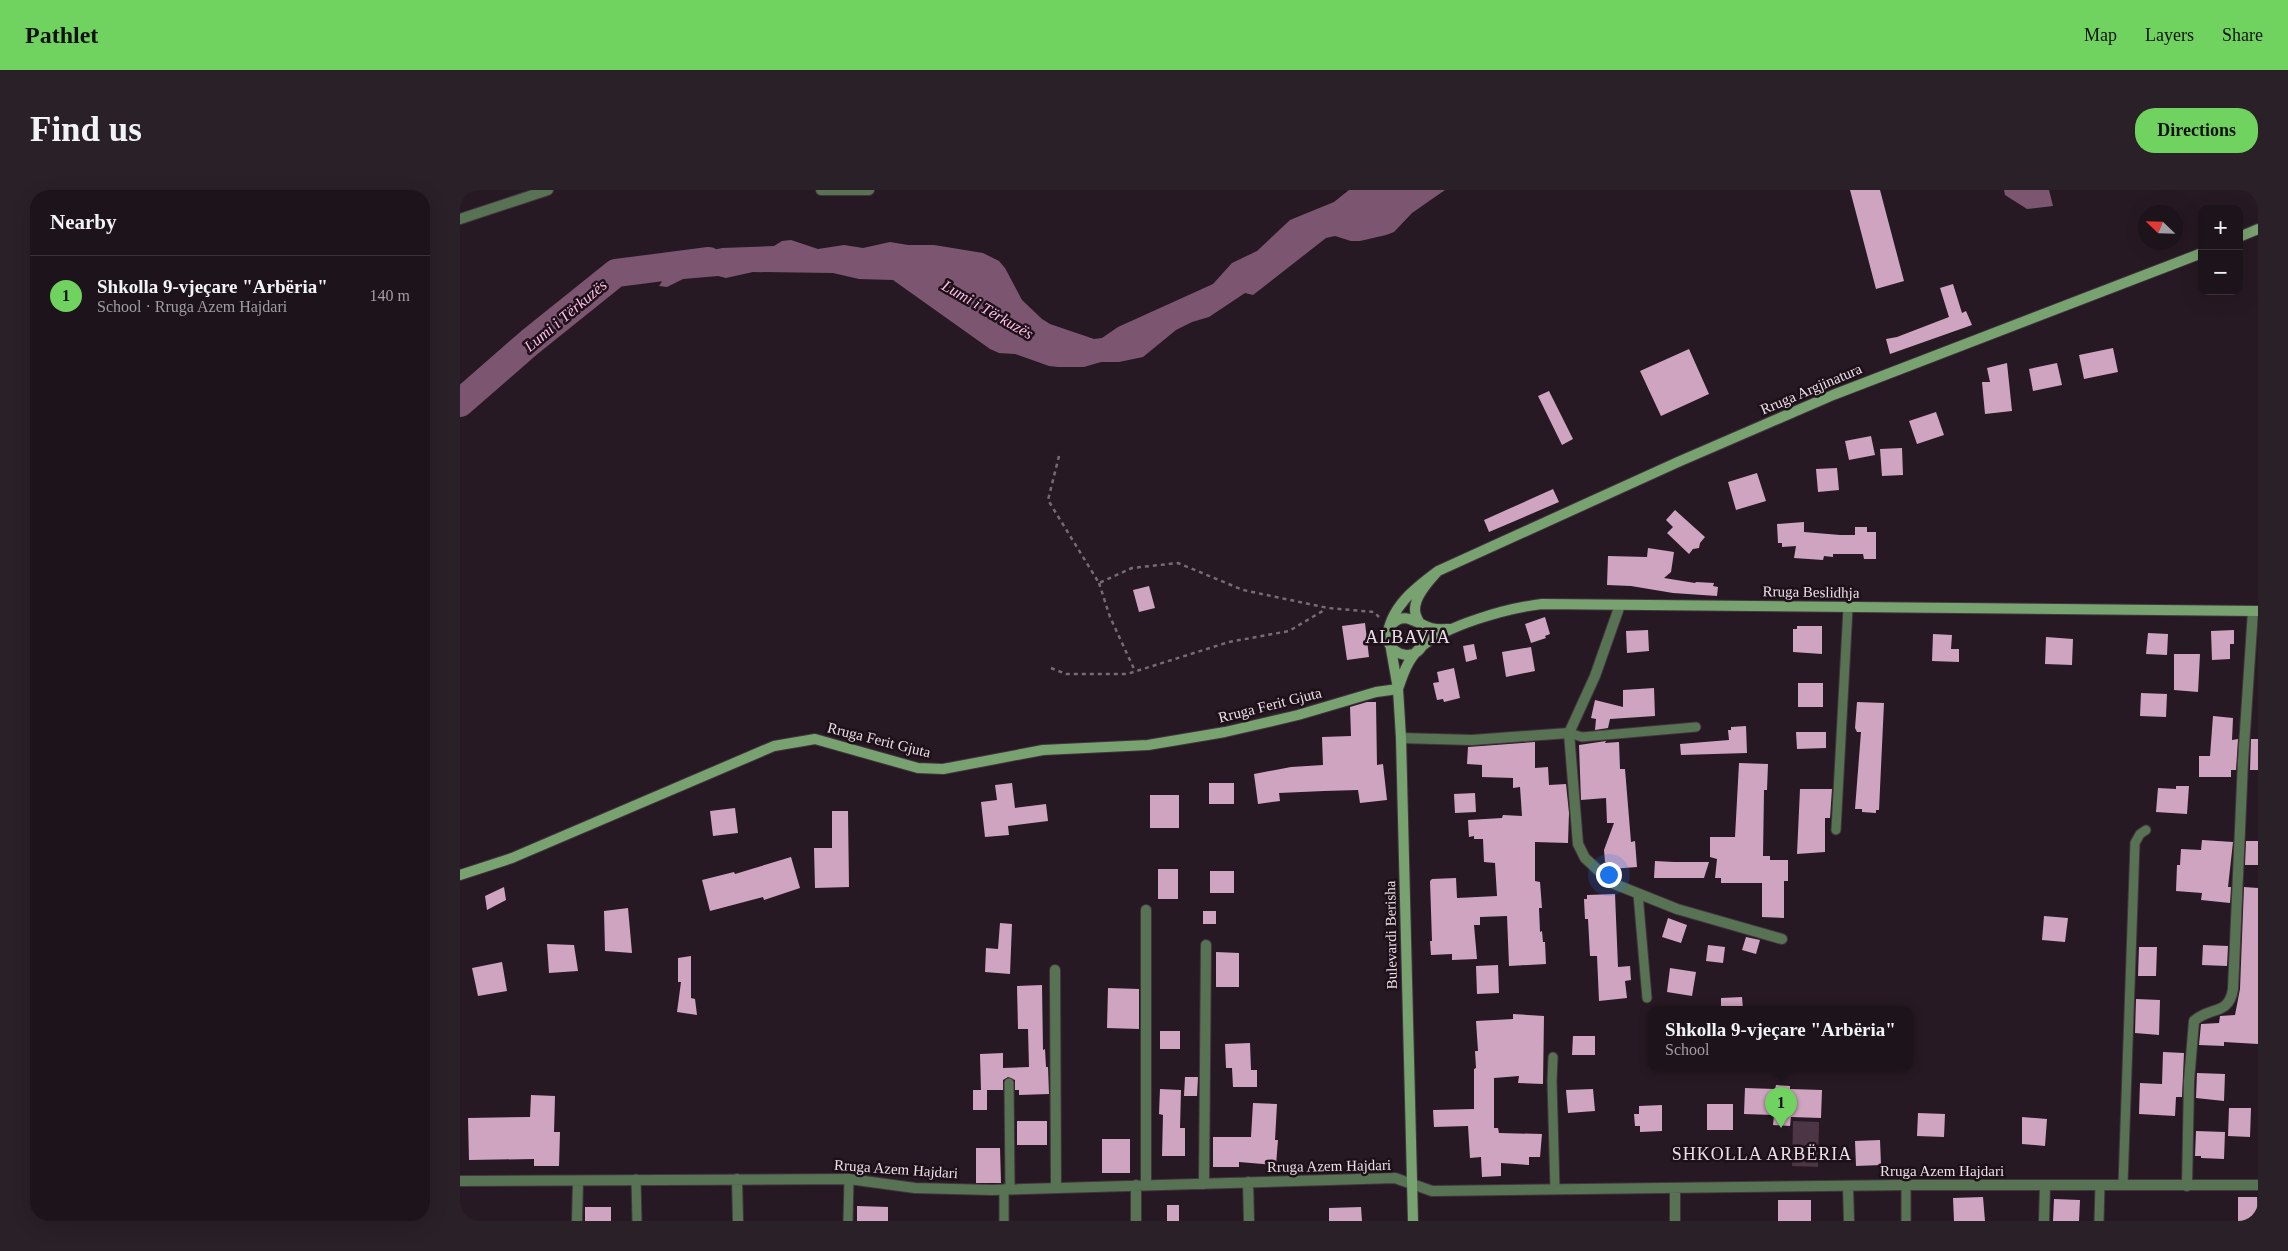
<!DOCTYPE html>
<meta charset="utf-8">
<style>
body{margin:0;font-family:Georgia,serif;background:#2a2027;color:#f1f3f6}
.controls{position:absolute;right:15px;top:15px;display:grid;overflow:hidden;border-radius:10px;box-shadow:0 5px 20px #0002}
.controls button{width:45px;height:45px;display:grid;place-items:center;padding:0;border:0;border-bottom:1px solid #3b3239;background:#1d131a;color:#f1f3f6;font:25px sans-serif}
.compass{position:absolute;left:1678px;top:15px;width:45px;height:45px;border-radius:50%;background:#1d131a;box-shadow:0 5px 20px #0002;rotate:293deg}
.you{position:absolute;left:1148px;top:684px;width:18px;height:18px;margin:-12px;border:4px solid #fff;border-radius:50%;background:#1a73e8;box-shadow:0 0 0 8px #1a73e833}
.badge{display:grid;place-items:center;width:32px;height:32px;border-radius:50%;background:#70d35f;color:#111;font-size:16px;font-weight:700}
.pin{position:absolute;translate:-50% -41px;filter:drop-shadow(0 1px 2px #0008)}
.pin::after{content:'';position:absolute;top:26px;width:18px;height:15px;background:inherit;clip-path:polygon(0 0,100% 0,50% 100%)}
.popup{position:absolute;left:1188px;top:816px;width:265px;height:65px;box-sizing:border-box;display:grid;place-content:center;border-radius:10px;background:#1d131a;filter:drop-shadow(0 1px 4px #0005);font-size:16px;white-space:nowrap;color:#a09ea2}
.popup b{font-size:19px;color:#f1f3f6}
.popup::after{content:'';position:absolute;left:50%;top:100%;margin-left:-10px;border:10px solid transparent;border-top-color:#1d131a}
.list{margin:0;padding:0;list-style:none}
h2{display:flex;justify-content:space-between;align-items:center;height:65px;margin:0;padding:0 20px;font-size:21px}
h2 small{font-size:16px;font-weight:400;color:#a09ea2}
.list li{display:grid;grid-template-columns:32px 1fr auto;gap:15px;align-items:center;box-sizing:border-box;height:80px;padding:0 20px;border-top:1px solid #3b3239}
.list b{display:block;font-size:19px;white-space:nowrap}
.list p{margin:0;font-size:16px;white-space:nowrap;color:#a09ea2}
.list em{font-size:16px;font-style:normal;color:#a09ea2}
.map{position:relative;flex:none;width:1798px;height:1031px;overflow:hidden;border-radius:20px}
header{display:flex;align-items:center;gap:30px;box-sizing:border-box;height:70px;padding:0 25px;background:#70d35f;color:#111}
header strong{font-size:24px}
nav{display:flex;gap:28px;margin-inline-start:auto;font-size:18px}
.intro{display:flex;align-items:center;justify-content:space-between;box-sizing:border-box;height:120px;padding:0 30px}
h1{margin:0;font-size:35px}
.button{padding:12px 22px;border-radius:20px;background:#70d35f;color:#111;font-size:18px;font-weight:700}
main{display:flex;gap:30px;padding:0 30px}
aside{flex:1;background:#1d131a;border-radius:20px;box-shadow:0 5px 20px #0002}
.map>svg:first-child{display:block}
.green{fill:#4c3544}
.water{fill:#7c5670}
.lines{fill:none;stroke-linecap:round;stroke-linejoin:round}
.river{stroke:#7c5670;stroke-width:28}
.building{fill:#cfa4c0}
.lane-casing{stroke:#42353e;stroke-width:11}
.street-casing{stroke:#42353e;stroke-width:12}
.secondary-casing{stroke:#42353e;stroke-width:12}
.path{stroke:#776a73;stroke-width:2.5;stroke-dasharray:4 4;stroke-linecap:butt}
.lane{stroke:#587254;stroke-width:9}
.street{stroke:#587254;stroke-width:10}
.secondary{stroke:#79a271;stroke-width:10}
.labels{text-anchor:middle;stroke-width:5;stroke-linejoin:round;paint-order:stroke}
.street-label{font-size:15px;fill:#eadfe6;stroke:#1e1019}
.water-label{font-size:16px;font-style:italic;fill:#ffbee9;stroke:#1e1019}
.quarter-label{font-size:18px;letter-spacing:1px;fill:#eadfe6;stroke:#1e1019}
</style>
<header>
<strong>Pathlet</strong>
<nav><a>Map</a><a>Layers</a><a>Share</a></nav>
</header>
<div class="intro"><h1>Find us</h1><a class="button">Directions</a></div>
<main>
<aside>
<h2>Nearby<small></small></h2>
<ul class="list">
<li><span class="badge">1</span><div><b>Shkolla 9-vjeçare &quot;Arbëria&quot;</b><p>School · Rruga Azem Hajdari</p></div><em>140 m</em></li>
</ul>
</aside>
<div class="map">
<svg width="1798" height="1031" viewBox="0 0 1798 1031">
<rect width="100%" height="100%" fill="#271923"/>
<path class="green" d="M1333 931 1359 932 1358 977 1332 976Z"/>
<path class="water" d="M889 0H985L952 23 934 42 926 45 900 51H891L875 46 866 48 793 105 785 103 749 127 732 132 716 140 683 167 659 172H641L624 177H598L589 176 555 164 539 163 530 159 433 90 399 89 373 83 293 82 266 88 258 86 223 89 207 97 199 96 222 61H249L262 58 314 56 322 51 331 50 358 59 384 55 403 58 430 52 448 55H474L523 63 539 71 545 78 562 110 582 129 590 134 634 149 642 148 658 137 753 94 772 73 797 61 830 30 874 12Z
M1544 0H1589L1593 16 1567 19 1545 5Z"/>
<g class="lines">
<path class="river" d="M0 213 70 152 156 83 249 71"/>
</g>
<path class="building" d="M1390 0H1420L1444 91 1416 99Z
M1493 94 1502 123 1506 121 1512 135 1430 164 1426 149 1437 147 1489 127 1480 98Z
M1653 158 1658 182 1624 189 1619 165Z
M1229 159 1249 204 1201 226 1180 181Z
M1547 173 1552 221 1525 224 1522 192H1530L1527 178Z
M1597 173 1602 195 1573 201 1569 179Z
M1089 201 1113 249 1102 255 1078 206Z
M1476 222 1484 245 1457 254 1449 231Z
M1411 246 1415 265 1389 270 1385 251Z
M1442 258 1443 285 1422 286 1420 259Z
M1377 278 1379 300 1358 302 1356 279Z
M1297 283 1306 311 1276 320 1268 292Z
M1093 299 1099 312 1029 342 1024 330Z
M1215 320 1245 347 1240 353 1239 358 1233 359 1229 364 1207 343 1213 337 1206 330Z
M1344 332V342L1380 345H1395V337H1407V342H1416V369H1404L1403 364H1373V367L1364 366 1363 370 1334 368 1336 356 1322 357V353H1318L1317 334Z
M1188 358 1214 362 1211 382 1204 388 1235 393 1236 392 1254 393 1253 396 1258 397 1257 406 1213 403 1171 396 1147 395 1148 366 1187 367Z
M689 396 695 418 679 422 673 400Z
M1085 427 1090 444 1085 446 1086 448 1071 453 1065 434Z
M905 433 909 467 887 470 882 436Z
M1337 436H1362V464L1333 462V439H1337Z
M1188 440 1189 461 1167 463 1166 441Z
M1774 440V454H1770V469L1752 470 1751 441Z
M1688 443 1708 444 1707 465 1686 464Z
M1473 444 1492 445 1491 459H1499V472L1472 471Z
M1586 447 1613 449 1612 475 1585 474Z
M1014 454 1017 469 1006 472 1003 456Z
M1071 457 1075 481 1046 487 1042 462Z
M1714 464H1740L1738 502 1714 500Z
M994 478 1000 508 984 512 983 509 977 510 973 493 979 492 977 482Z
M1338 493H1363V517H1338Z
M1194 498 1195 526 1150 529 1148 538 1135 540 1136 529 1131 528 1135 510 1163 517V500Z
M1681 503 1707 504 1706 527 1680 526Z
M907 512H916L917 575 923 574 927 610 900 613 898 600 864 601 819 603 820 611 798 614 794 584 831 577 863 575 862 547 891 546 890 517Z
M1397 512 1424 513 1419 620H1416V623L1402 622V619H1395L1401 542H1397L1395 538Z
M1753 526 1773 528 1772 550 1778 549 1776 580H1771V587H1739V566H1750Z
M1286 536 1287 563 1221 565 1220 554 1269 550 1268 540H1271V537Z
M1336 542H1366V558L1337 559Z
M1791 549H1798V580H1790Z
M1146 551 1145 553 1159 552 1160 579H1165L1171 652 1175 651 1177 677 1151 679 1150 672H1145L1144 660 1154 633H1147L1146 608 1121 610 1119 555Z
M1075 552V578L1088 577 1089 595 1106 594 1109 623 1108 653 1075 652V691L1080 692 1082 718H1079L1080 742 1082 741 1083 752H1085L1086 774 1049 776 1047 726 1020 727V735H1014L1017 769 992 770V764L971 765 970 751H972L970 691 972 689 996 688 997 708 1037 706 1035 673 1024 672 1023 649H1014V646L1009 647 1008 630 1042 628 1043 625 1062 626 1060 597 1053 598V588L1022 587V575L1007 574 1008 557Z
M1279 573 1308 574 1307 600H1304L1303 666H1310V670H1328V691H1324V728L1302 727V693H1261V688H1255L1257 669 1250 667V647H1275Z
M552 593 555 618 586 614 588 631 548 636 549 645 525 647 521 612 537 610 535 595Z
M749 593H774V614H749Z
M1716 596H1729L1727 624 1696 622 1698 598 1716 599Z
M1340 599H1372L1370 628H1365V662L1337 664Z
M1015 603 1016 622 995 623 994 604Z
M690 605H719V638H690Z
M275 618 278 643 253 646 250 621Z
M372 621H388L389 697 355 698 354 658H372Z
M1742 650 1773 652 1768 697H1771L1770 713 1741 710 1742 703 1716 701 1717 675H1720L1721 659 1741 660Z
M1786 651H1798V675H1785Z
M331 667 340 698 304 710 303 707 250 721 242 690 274 682 275 684Z
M1195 671 1214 672H1249L1244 688H1194Z
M698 679H718V709H698Z
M750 681H774V703H750Z
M44 697 46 710 27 720 25 706Z
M1784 697 1798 698V854L1764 852V856L1739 855 1741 834 1759 833 1760 826 1775 825 1780 799Z
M1155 704 1158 777 1170 776 1171 790 1165 791 1167 808 1139 811 1137 766H1130L1128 729H1125L1124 709H1127V705Z
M168 718 172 763 145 761 144 721Z
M743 721H756V734H743Z
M1584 726 1608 728 1605 752 1582 750Z
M1208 728 1227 735 1221 753 1202 747Z
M540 733 552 734 550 784 525 782 526 758 538 759Z
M1286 747 1300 750 1296 764 1282 760Z
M87 754 114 755 118 781 89 783Z
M1248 755 1265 757 1263 773 1246 771Z
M1743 755 1768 756 1767 776 1742 775Z
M1679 757H1697L1696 786H1678Z
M756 762 779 763V797H756Z
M231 766V808L235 809 237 825 217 822 221 792H218V768Z
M42 772 47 801 18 806 12 778Z
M1038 775 1039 803 1017 804 1016 776Z
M1210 778 1236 782 1232 806 1207 802Z
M582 795 583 860 585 859 586 877H588L589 904 559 905V900H555V890L548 887 543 890V900H527V920H513V900H521L520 864 543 863V878L569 877 568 839H558L557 796Z
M648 798 679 799V839L647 838Z
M1282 807 1283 819H1261V808Z
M1676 809 1700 810 1699 845 1675 843Z
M1053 824 1084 826 1083 894 1058 893 1059 886 1034 888V938H1038L1039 943 1082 944 1080 967H1069V975L1041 973V986L1022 987 1021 967 1010 968 1008 936 974 937 973 920 1014 919V879L1016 878 1015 861H1018L1016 831 1053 829Z
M700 841H720V859H700Z
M1113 846H1135V865H1112Z
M790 853 791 880H797V897H773L772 878H766L765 854Z
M1703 862 1724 863 1722 907H1716L1715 926 1679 924 1680 893 1702 894Z
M1737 883 1765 884 1764 911 1736 908Z
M725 887H738L737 906H724Z
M1316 895 1330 896V899L1362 900 1361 928 1331 927 1330 936 1313 935 1314 925 1284 924 1285 898 1315 899Z
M700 899 721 900 720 938H725V966H702L703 925 699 924Z
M1133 899 1135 921 1108 923 1106 900Z
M71 905 95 906 94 942H100L99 976H74V969L9 970 8 928 70 927Z
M793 913 817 914 815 950H818L816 975 779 972V977H753V947H791Z
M1247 914H1273V940H1247Z
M1202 915V941L1180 942V936H1175L1174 924H1179V916Z
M1769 918H1791L1790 947 1768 946Z
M1458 923 1485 924 1484 947 1457 946Z
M1562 927 1587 929 1585 956 1562 954Z
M557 931H587V955H557Z
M1736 941 1765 942 1764 969 1741 968V966H1735Z
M642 949H670V983H642Z
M1420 950 1421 975 1396 976 1395 951Z
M516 958H540L541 993H516Z
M1523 1007 1525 1031H1494L1493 1008Z
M1778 1007H1797L1798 1031H1778Z
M1594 1009 1620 1010 1619 1031H1593Z
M1318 1010H1351V1031H1318Z
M707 1015H719V1031H707Z
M397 1016 428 1017V1031H397Z
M125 1017H151V1031H125Z
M901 1017 902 1031H869V1018Z"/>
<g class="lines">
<defs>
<path id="lane" d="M1109 543 1122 547 1236 537
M1376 640 1388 418
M1178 704 1187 808
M1093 867 1092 891 1095 999
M549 893 550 998
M176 989 177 1031
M1663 994 1675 653 1680 644 1686 640
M1446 995V1031
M544 999V1031
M388 1031 389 989
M1639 1031 1640 995"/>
<path id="street" d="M361 0H409
M0 29 88 0
M1109 543 1118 654 1125 668 1152 693 1217 719 1322 749
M941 548 1012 550 1109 543 1135 486 1160 415
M595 780 596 997
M277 989 278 1031
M0 991 389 989 455 998 532 1000 935 988 972 1001 1446 995H1798
M788 992 789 1031
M744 994 746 755
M676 995V1031
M686 995V720
M1727 996 1729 891 1734 831C1750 816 1769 826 1773 799L1783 571 1793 421
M1388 997 1389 1031
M1215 998V1031
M117 1031 118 991
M1584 1031 1585 995"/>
<path id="secondary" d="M1779 47 1798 39
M978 381C970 390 959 401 956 413 951 429 966 435 964 449 961 472 932 469 927 448 930 417 955 398 978 381L1218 272 1373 205 1742 63
M931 435C945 420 956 434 971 438 978 440 985 439 991 439
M931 459 938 499 941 548 953 1031
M938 499C943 484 948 469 960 458 986 435 1048 418 1082 414L1798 421
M0 685 52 668 314 556 355 549 458 578 483 579 583 560 688 555 765 542 838 525 916 502 938 499"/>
</defs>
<use href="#lane" class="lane-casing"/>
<use href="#street" class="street-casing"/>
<use href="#secondary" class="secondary-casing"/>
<path class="path" d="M599 266 588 310 639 393 672 378 718 373 783 400 868 418 914 422 919 427
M639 393 650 427 675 481
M591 478 606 484H667L769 452 829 441 866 419"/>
<use href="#lane" class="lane"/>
<use href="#street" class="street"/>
<use href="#secondary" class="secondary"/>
</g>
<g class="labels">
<g class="street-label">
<text transform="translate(1351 199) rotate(-23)" y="5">Rruga Argjinatura</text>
<text transform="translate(1351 402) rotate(1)" y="5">Rruga Beslidhja</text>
<text transform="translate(810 515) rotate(-14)" y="5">Rruga Ferit Gjuta</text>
<text transform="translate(419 550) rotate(14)" y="5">Rruga Ferit Gjuta</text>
<text transform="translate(931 745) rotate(-91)" y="5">Bulevardi Berisha</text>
<text transform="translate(869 976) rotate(-1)" y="5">Rruga Azem Hajdari</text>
<text transform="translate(436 979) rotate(4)" y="5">Rruga Azem Hajdari</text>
<text x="1482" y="986">Rruga Azem Hajdari</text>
</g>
<g class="water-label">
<text transform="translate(528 119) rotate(30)" y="6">Lumi i Tërkuzës</text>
<text transform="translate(105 125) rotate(-40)" y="6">Lumi i Tërkuzës</text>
</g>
<g class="quarter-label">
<text x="948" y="453">ALBAVIA</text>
<text x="1302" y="970">SHKOLLA ARBËRIA</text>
</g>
</g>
</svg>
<div class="controls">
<button>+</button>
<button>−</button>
</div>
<svg class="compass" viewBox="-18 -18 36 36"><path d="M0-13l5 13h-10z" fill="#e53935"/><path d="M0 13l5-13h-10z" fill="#a09ea2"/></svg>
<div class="you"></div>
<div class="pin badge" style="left:1321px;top:938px">1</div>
<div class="popup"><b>Shkolla 9-vjeçare &quot;Arbëria&quot;</b>School</div>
</div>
</main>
